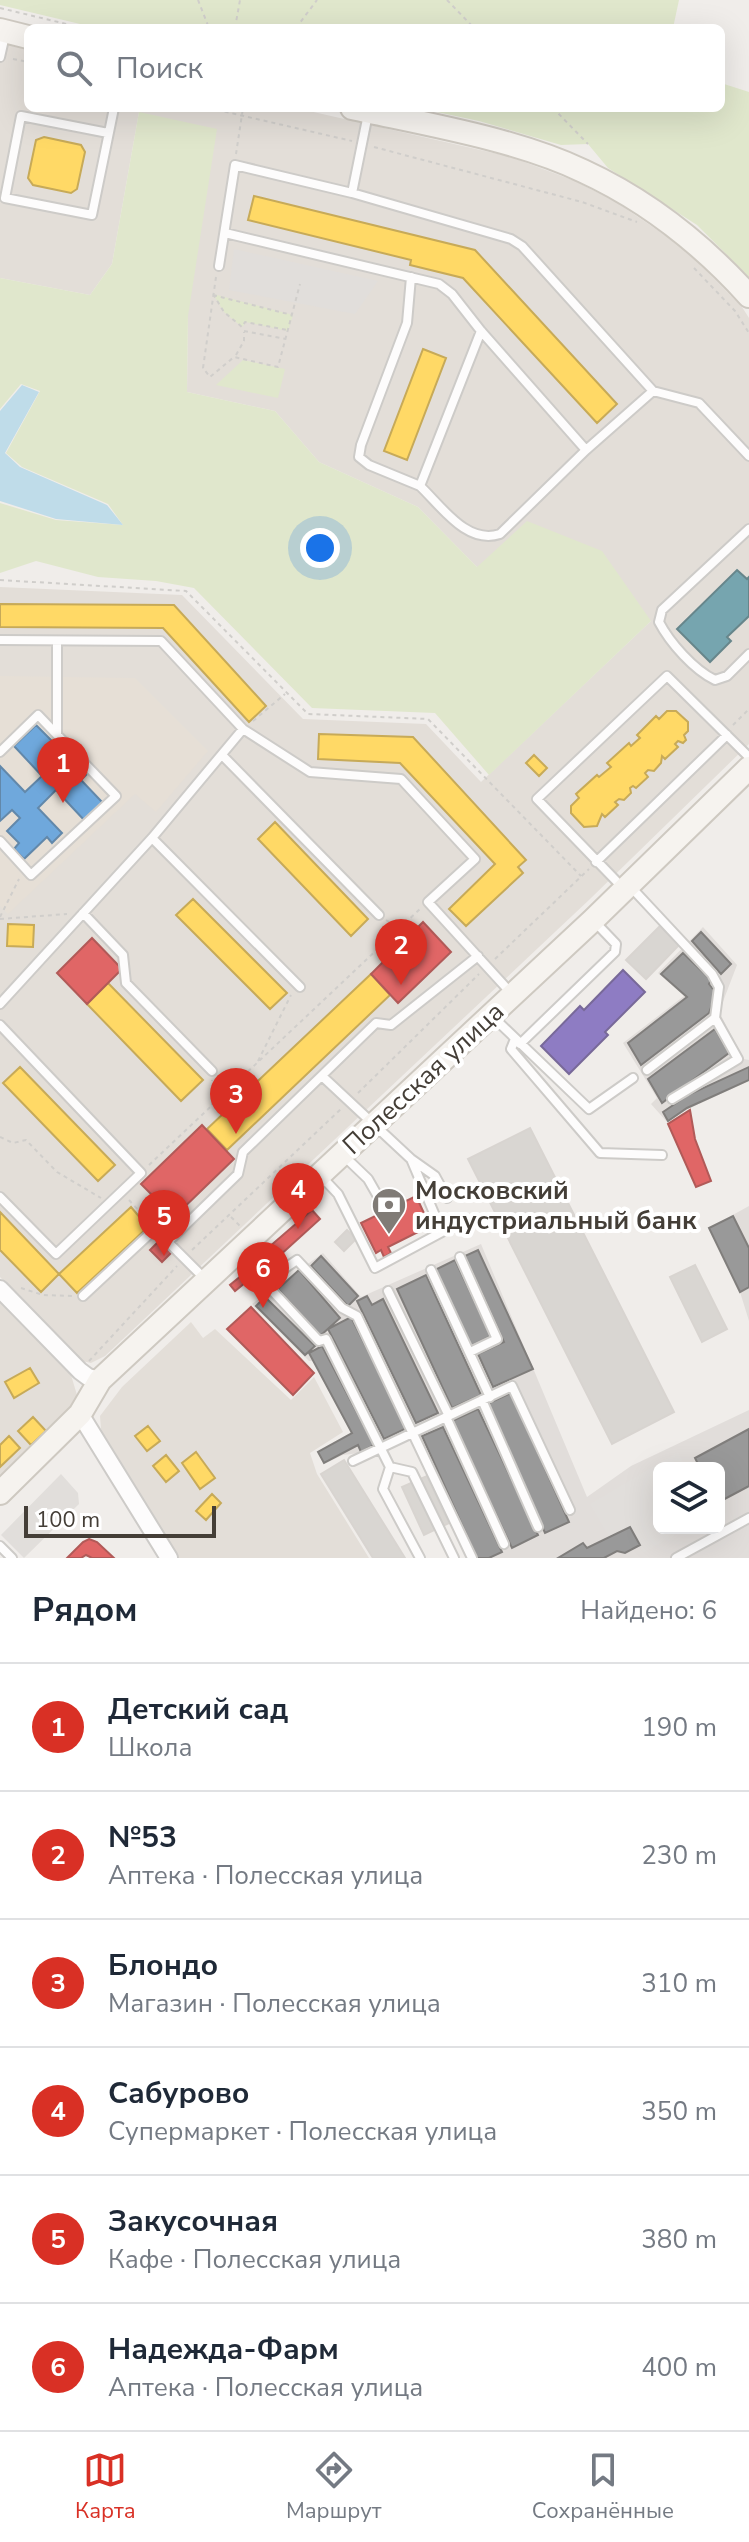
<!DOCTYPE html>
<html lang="ru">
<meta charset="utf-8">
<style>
body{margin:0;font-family:"Nunito Sans",sans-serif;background:#f2f2f3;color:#1f2937}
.controls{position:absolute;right:24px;bottom:24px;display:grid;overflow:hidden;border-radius:12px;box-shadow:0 8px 32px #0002}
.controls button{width:72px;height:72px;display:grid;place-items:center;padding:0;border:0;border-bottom:2px solid #e0e1e3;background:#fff;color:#1f2937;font:40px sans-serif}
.scale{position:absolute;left:24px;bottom:20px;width:192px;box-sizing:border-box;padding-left:8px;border:4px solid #443e37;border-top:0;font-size:22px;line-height:28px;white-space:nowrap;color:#443e37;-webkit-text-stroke:6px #fff;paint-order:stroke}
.you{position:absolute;left:320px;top:548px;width:28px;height:28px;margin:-20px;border:6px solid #fff;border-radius:50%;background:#1a73e8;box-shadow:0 0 0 12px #1a73e833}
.badge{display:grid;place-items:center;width:52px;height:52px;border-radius:50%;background:#d93025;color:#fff;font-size:26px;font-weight:700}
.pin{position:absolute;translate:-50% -66px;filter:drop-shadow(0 2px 4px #0008)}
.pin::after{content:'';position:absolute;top:42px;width:28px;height:24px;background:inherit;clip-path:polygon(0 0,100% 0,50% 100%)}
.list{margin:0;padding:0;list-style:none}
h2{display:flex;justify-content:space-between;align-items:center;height:104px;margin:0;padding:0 32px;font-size:34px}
h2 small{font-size:26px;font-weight:400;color:#747a83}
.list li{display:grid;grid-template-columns:52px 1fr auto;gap:24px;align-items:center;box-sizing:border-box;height:128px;padding:0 32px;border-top:2px solid #e0e1e3}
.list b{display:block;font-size:30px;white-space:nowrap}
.list p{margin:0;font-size:26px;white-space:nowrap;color:#747a83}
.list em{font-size:26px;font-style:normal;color:#747a83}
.icon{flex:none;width:44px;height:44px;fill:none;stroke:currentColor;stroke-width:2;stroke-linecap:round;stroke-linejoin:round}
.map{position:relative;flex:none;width:749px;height:1558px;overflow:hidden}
.search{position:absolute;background:#fff;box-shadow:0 8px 32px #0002;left:24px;right:24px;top:24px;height:88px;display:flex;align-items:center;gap:20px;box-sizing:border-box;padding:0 28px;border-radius:12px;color:#747a83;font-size:30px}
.sheet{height:872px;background:#fff}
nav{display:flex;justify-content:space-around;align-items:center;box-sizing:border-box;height:112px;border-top:2px solid #e0e1e3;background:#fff;font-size:22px;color:#747a83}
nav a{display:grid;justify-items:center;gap:4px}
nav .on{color:#d93025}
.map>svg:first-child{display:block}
.residential{fill:#e3ded8}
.industrial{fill:#e1ddda;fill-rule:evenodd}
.education{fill:#e6dfd6}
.green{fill:#e0e7cc}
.parking{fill:#e1dedb}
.water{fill:#bfdce9}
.homes{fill:#ffd966;stroke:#c7aa58;stroke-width:2}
.shops{fill:#e06666;stroke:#b15a58;stroke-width:2}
.offices{fill:#8e7cc3;stroke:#786999;stroke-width:2}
.schools{fill:#6fa8dc;stroke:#6288aa;stroke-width:2}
.public{fill:#76a5af;stroke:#67868b;stroke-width:2}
.industry{fill:#999;stroke:#807e7c;stroke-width:2}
.building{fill:#d9d6d2;stroke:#d8d4d0;stroke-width:2}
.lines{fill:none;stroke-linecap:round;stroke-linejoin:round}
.lane-casing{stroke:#cdcbc8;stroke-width:12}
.street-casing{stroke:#cdcbc8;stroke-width:20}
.secondary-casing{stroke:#cec9c1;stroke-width:26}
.path{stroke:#d0cecb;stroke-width:2;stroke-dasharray:4 4;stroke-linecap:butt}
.lane{stroke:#fdfcfc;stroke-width:8}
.street{stroke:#fdfcfc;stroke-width:16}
.secondary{stroke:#f6f3ef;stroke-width:22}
.labels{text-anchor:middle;stroke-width:8;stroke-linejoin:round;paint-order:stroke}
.street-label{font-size:26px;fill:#443e37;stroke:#fff}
.poi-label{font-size:26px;font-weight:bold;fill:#443e37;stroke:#fff;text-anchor:start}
</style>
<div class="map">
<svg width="749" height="1558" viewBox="0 0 749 1558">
<rect width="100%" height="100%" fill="#f0edea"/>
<path class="residential" d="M0 39 28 46V108H296L511 157 575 181 616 202 684 248 742 307 749 318V744L590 899 105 1356 91 1363 78 1360 0 1277V587L182 595 303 719 426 724 481 782 651 621 477 567 418 507 319 462 275 411 187 392 188 316 139 112 112 264 90 295 0 278Z
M0 1301 71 1375 80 1405 0 1479Z
M191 1322 203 1338 215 1329 291 1400 314 1377 343 1432 310 1453 317 1474 369 1558H177L108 1446 101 1429 100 1416 122 1387Z"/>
<path class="industrial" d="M703 927 737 965 719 1012 744 1059 749 1060V1081L688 1109 667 1122 651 1104 657 1098 623 1043 684 996 658 973Z
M749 1206V1321L740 1292 709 1228Z
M481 1244 587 1497 631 1466 749 1410V1558H469L410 1438 383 1450 343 1455 324 1464 317 1452 351 1433 313 1361H309L252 1304 323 1253 361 1297ZM659 1468H719V1528H659Z"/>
<path class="education" d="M0 676 135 678 208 751 156 812 135 794 8 914 0 906Z"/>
<path class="green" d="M0 0H679L673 28H97L0 5Z
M721 83 749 92V277L697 225 608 168 588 144 561 145 479 121 418 108H721Z
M139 112 217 129 188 316 187 392 275 411 319 462 418 507 477 567 527 521 602 551 651 621 489 775 435 713 312 708 194 588 156 581 98 577 36 561 0 573V503L56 520 123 525 108 504 22 467 6 453 40 391 21 384 0 409V278L90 295 112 264Z
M213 294 293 315 288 331 246 322 242 327 224 312Z
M243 360 285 369 278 398 216 385Z"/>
<path class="parking" d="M234 249 378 281 355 314 229 290Z
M678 1452 686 1468H659V1528H687L643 1553 630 1527 609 1537 590 1504Z
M61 1474 78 1493 79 1504 24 1558 1 1535Z"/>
<path class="water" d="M22 385 39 392 5 453 20 467 107 505 123 525 56 519 0 501V411Z"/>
<path class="homes" d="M44 137 81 145 85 152 77 189 71 193 33 185 28 178 36 140Z
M254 196 475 250 617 404 597 423 463 278 410 265 411 260 248 220Z
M423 349 446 358 407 460 384 451Z
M0 604 174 605 266 706 249 722 163 628 0 627Z
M667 711H676L688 722V731L684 735 686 740 683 743 678 741 675 744 678 747 665 759 662 756 661 763 654 771 648 770 645 773 648 777 636 788 633 786 630 788 631 793 624 800 619 799 615 802 618 805 605 817 602 814 597 826 584 827 571 813V806L579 798 576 794 597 775 599 777 611 767 607 763 629 743 631 746 640 738 637 735 656 716 659 719Z
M319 734 413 737 526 860 518 867 523 873 466 926 449 909 495 864 400 763 318 759Z
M534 755 547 768 539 776 526 763Z
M275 822 368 919 351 936 258 839Z
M193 899 287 993 270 1009 176 915Z
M8 924 34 925 33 947 7 946Z
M371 974 390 995 227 1150 207 1129Z
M108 983 203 1080 181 1101 87 1004Z
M20 1067 115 1165 98 1181 3 1083Z
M131 1207 148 1227 77 1293 59 1274Z
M0 1212 59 1274 41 1292 0 1250Z
M30 1368 39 1383 14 1398 5 1382Z
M33 1417 46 1431 31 1445 18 1431Z
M148 1426 160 1441 147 1451 135 1436Z
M9 1436 20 1448 0 1467V1445Z
M196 1452 215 1478 200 1489 182 1463Z
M166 1455 179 1471 166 1482 153 1466Z
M212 1494 221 1503 206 1520 196 1511Z"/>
<path class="shops" d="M423 922 451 952 398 1003 371 974Z
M92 938 122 969 87 1004 57 973Z
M690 1110 695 1139 711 1181 696 1187 668 1124Z
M202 1125 234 1159 174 1217 141 1184Z
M416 1196 430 1226 388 1247 391 1253 384 1257 381 1250 376 1253 361 1223Z
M312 1210 320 1219 278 1257 269 1247Z
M162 1238 174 1250 162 1262 150 1250Z
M241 1276 246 1282 235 1291 230 1285Z
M251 1307 314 1373 293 1395 227 1329Z
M89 1539 97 1542 114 1558H92L86 1555 81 1558H67L83 1542Z"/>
<path class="offices" d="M623 970 645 992 605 1032 608 1035 569 1074 541 1046 580 1006 584 1010Z"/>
<path class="schools" d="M36 725 56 745 58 743 68 753 59 761 70 772 78 765 87 774 81 780 103 803 85 821 56 790 38 808 62 833 52 843 47 837 24 859 14 849 19 843 7 831 20 818 12 810 0 821V766L25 792 42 776 14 746Z"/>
<path class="public" d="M737 570 747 579 749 577V616L727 637 731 641 710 662 677 629Z"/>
<path class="industry" d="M701 932 731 964 721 974 692 941Z
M683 953 711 980 709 984 716 993 709 1013 641 1065 628 1043 687 997 661 974Z
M715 1029 729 1053 662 1103 648 1079Z
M749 1067V1080L687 1108 668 1121 663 1112 688 1095Z
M733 1216 749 1248V1287L740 1292 709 1228Z
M478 1250 533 1369 493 1387 478 1354 504 1342 465 1256Z
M321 1256 358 1296 348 1306 311 1266Z
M455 1260 491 1336 471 1346 435 1270Z
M299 1270 340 1318 320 1336 278 1289Z
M426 1275 481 1395 452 1408 397 1289Z
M367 1296 372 1305 383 1299 438 1413 416 1423 357 1301Z
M265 1297 315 1346 305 1355 256 1306Z
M351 1317 407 1428 384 1439 328 1329Z
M322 1346 374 1445 361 1452 358 1445 324 1463 318 1452 352 1433 309 1353Z
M511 1393 569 1522 545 1533 487 1404Z
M478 1409 538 1535 512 1548 452 1421Z
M443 1427 502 1552 489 1558H477L422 1436Z
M749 1429V1486L719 1502V1468H700L695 1458Z
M630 1527 640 1545 625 1553 617 1551 604 1558H558L583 1543 587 1548Z"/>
<path class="building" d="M660 926 679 945 646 979 626 960Z
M530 1128 674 1412 612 1444 468 1159Z
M347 1230 356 1239 344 1251 335 1242Z
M695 1265 727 1329 702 1342 670 1277Z
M344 1460 405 1558H373L321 1474Z
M427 1476 449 1523 424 1535 402 1487Z"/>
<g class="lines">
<defs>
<path id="lane" d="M0 57 5 35
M108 133 21 116 5 198 92 215 114 108
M352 193 511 239 522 246 653 391 699 403 749 456
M225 233 439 284 452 294 481 331 586 450 653 391
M219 266 235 165 352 193 368 114
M411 277 407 323 361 445 359 457 369 465 420 486 481 331
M420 486C442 507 467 545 500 534L586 450
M749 529 662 610 659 622C670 643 694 670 715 680L727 676 749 654
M0 640 161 641 243 729 310 772 401 779 475 859 428 902 512 994
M57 734V641
M0 752 38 715 116 796 31 875 0 841
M222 755 379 915
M152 838 300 987
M596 862 727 735
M629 885 712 974 719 987 715 1018 647 1070
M624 889 537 799 667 676 749 757
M83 913 123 955 126 983 212 1071
M0 1004 152 838 243 729
M492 1016 589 1109 633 1078
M0 1025 141 1173 56 1254 0 1197
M515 1039 511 1049 600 1153 662 1155
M520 1044 615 952 616 944 594 921
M322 1076 411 1159 435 1176 447 1198
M672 1099 738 1059 715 1018
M343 1155 368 1179 380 1200
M321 1176 338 1194 375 1268 442 1232 411 1159
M169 1241 238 1174 243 1152 376 1023 391 1025 478 956
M238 1254 319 1341 326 1339 390 1467 383 1489 420 1558
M460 1257 497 1339 470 1352
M431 1270 490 1397
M263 1283 297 1260 342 1308 357 1316 472 1558
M388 1291 449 1416
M83 1296 155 1229 204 1278
M482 1400 538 1527
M446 1417 504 1544
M353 1461 512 1386 570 1510
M390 1467 412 1472 454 1558
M0 1546 12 1558
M676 1558 749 1518"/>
<path id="street" d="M0 1289 80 1371 88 1377 100 1380
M80 1414 169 1558"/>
<path id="secondary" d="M0 30 28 37
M352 108C425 124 516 139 583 171 646 200 702 244 749 296
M0 1493 80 1414 100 1380 593 920 749 768"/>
</defs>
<use href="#lane" class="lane-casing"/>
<use href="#street" class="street-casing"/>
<use href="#secondary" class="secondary-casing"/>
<path class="path" d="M198 0 209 28
M447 0 474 28
M0 8 83 28
M235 28 240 0
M296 28 317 0
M13 59 28 62
M209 108 352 141
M254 108H260
M553 108 588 144
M374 147 582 202 637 222
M236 154 243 108
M694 268 735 311 749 333
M216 277 203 368 210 377 234 357 278 367 300 284
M213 294 224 312 242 327 245 322 287 330
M213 295 292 315
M244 331 286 339
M236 355 244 341V332
M0 580 186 591 308 714 428 719 581 876
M253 721 285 694
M733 725 749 709
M0 917 19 879
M0 919 67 914
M386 920 398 927
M495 959 589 869
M258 1061 291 995
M358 1093 479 974
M212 1105V1080
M0 1137 13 1143 26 1140 57 1172 101 1198
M149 1165 421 908
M129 1200 149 1222
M231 1217 240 1226
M192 1250 342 1108
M21 1288 43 1295 73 1296
M89 1361 177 1266"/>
<use href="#lane" class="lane"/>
<use href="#street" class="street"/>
<use href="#secondary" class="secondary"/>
</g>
<defs>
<symbol id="bank-pin" viewBox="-11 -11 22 30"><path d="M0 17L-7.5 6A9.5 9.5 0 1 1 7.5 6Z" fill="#807b76" stroke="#fff"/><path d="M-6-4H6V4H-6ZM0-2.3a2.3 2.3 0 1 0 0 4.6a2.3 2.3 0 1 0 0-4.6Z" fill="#fff"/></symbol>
</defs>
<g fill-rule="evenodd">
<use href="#bank-pin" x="369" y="1185" width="40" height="54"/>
</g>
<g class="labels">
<g class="street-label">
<text transform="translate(423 1078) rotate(-43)" y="9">Полесская улица</text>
</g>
<g class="poi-label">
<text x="415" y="1199">Московский<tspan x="415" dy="30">индустриальный банк</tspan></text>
</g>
</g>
</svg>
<div class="controls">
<button><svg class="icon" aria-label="layers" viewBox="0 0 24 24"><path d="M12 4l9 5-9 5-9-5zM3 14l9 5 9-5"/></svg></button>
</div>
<div class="scale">100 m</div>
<div class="you"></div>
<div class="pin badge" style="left:63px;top:803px">1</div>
<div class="pin badge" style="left:401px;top:985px">2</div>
<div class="pin badge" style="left:236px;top:1134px">3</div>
<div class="pin badge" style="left:298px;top:1229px">4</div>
<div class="pin badge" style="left:164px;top:1256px">5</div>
<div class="pin badge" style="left:263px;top:1308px">6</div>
<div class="search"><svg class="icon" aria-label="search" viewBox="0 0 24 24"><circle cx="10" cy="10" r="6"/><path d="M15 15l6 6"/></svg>Поиск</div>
</div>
<section class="sheet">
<h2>Рядом<small>Найдено: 6</small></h2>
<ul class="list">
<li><span class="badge">1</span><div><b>Детский сад</b><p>Школа</p></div><em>190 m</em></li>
<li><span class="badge">2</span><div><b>№53</b><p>Аптека · Полесская улица</p></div><em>230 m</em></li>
<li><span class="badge">3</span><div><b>Блондо</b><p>Магазин · Полесская улица</p></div><em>310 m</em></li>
<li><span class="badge">4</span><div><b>Сабурово</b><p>Супермаркет · Полесская улица</p></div><em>350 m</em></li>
<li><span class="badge">5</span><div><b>Закусочная</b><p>Кафе · Полесская улица</p></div><em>380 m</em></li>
<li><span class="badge">6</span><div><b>Надежда-Фарм</b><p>Аптека · Полесская улица</p></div><em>400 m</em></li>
</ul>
</section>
<nav>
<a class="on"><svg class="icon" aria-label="map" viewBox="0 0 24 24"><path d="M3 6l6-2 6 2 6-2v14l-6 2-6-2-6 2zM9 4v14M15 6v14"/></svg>Карта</a>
<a><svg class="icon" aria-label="directions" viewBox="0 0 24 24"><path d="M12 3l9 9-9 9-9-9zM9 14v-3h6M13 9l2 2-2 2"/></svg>Маршрут</a>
<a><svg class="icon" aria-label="saved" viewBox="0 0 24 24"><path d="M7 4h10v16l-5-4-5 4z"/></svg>Сохранённые</a>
</nav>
